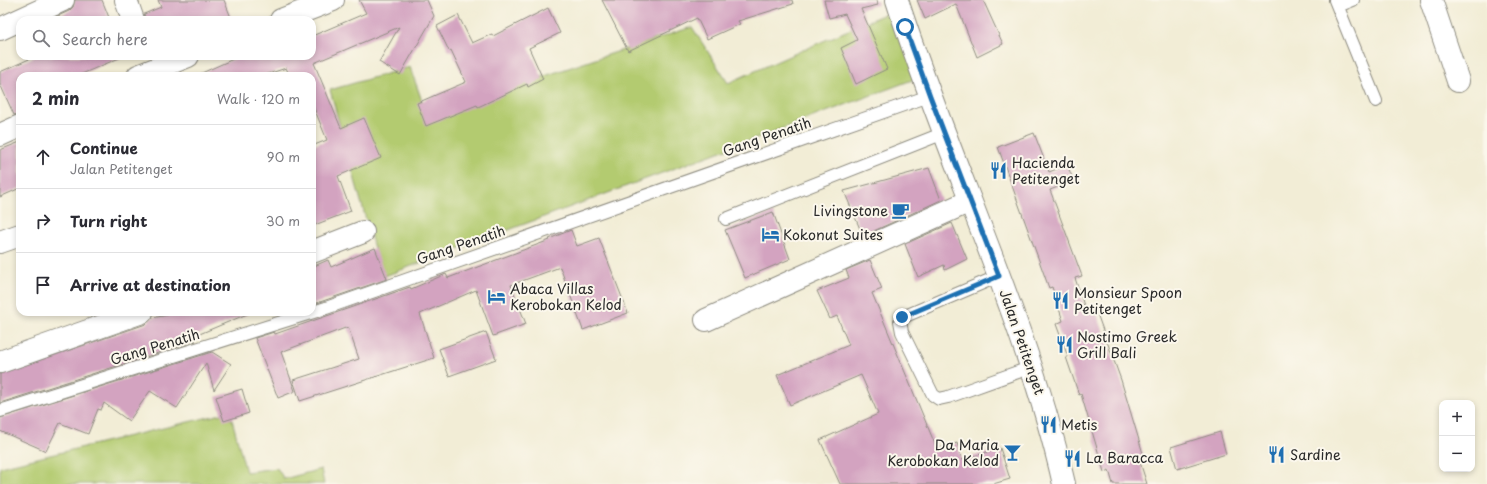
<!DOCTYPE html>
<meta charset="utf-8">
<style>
body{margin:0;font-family:"Playpen Sans",sans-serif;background:#f7f7f7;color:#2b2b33}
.controls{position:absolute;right:12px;bottom:12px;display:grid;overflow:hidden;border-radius:8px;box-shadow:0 2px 6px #0003}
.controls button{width:36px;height:36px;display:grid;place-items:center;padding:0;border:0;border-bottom:1px solid #e1e1e2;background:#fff;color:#2b2b33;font:20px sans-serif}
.stop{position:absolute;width:12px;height:12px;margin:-9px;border:3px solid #1f6fb2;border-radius:50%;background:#fff}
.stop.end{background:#1f6fb2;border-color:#fff;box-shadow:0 1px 4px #0008}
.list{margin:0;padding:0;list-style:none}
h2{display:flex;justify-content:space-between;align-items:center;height:52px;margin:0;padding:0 16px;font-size:17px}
h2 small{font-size:13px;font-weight:400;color:#7c7c81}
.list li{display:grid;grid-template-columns:26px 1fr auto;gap:12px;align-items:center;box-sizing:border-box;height:64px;padding:0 16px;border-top:1px solid #e1e1e2}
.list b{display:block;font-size:15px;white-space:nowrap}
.list p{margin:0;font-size:13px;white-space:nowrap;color:#7c7c81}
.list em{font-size:13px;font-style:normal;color:#7c7c81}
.icon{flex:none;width:22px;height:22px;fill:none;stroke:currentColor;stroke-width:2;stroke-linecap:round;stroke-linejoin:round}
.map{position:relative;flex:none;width:1487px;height:484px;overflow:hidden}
.search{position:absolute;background:#fff;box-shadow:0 2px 6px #0003;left:16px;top:16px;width:300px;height:44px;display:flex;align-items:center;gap:10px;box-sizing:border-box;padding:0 14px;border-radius:12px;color:#7c7c81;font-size:15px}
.panel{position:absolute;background:#fff;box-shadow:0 2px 6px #0003;left:16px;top:72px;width:300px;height:244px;border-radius:12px}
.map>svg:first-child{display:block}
.green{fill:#b3cb70;stroke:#6f7b4e}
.building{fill:#d3a3c0}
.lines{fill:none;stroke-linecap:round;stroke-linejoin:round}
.service-casing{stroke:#8e8c80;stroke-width:14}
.minor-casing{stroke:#8e8c80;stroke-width:24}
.secondary-casing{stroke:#8e8c80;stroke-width:24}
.service{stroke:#fff;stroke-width:12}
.minor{stroke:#fff;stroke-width:22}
.secondary{stroke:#fff;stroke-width:22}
.route{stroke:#1f6fb2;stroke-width:5}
.labels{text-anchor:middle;stroke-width:4;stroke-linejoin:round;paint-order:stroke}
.street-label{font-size:14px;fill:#2b2b2b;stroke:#fbf7ec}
.poi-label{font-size:14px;fill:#2b2b2b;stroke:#fbf7ec;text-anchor:start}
</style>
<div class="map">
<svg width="1487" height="484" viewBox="0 0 1487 484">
<rect width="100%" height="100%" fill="#fbf7ec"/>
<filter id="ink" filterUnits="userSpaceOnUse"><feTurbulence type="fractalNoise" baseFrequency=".025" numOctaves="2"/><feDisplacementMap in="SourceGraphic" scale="8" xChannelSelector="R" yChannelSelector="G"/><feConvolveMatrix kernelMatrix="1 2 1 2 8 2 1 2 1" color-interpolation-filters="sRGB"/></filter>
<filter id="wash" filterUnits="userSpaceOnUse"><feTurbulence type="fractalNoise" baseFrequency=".012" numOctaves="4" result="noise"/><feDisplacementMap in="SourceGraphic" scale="16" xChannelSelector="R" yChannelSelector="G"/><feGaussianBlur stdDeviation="0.9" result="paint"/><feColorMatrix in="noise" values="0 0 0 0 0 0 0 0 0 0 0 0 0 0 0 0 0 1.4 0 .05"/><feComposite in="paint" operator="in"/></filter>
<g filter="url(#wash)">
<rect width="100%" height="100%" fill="#f2edd6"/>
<path class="green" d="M903 6 923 76 382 277 330 90 410 67 427 115 692 27 728 83Z
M230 412 246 472 277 468 284 479 321 469 324 484H0V467Z"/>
<g id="blocks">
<path class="building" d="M75 0H102L110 20H49L69 11 73 7Z
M158 0H224L232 20H145L144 14 161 7Z
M359 0H427L434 16 400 75 379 62 399 27 314 63 341 128 364 118 381 158 338 176 351 211 312 226V146L327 140 312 103V76H290L286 68 262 76H195L240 56H312V36L366 13Z
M602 0H792L793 4 738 21 740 24 707 39 697 18 628 51Z
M824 0H877L878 5 861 9 887 69 856 84 841 48 857 40 845 14 829 18Z
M917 0H983L1003 44 977 57 956 4 925 19Z
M548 8 560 33 529 48 543 79 528 87 527 84 478 107 477 105 426 126 417 103 466 82 451 50 449 51 437 26 458 15 472 43 492 34 493 36Z
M36 56H124L77 76H20V114L14 115 0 84V72Z
M1034 133 1049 172 1067 165 1074 181 1050 190 1082 276 1075 278 1086 312 1095 308 1121 380 1144 457 1139 459 1147 484H1113L1109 470 1104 472 1081 394 1079 395 1066 357H1068L1056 324 1063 321 1052 287 1049 288 998 147Z
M20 142V188L0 197V150Z
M929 168 941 200 863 236 844 191Z
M773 212 790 259 745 278 725 230Z
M952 223 967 259 945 270 944 265 918 277 905 244Z
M571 230 577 246 599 238 628 313 583 330 560 267 511 285 526 324 493 336 476 290 420 314 434 358 300 401 293 380 359 359 348 327 281 352 295 391 278 398 255 338 274 332 275 334 410 287 411 289 446 274 448 278 550 240 549 239Z
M375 248 387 279 314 304 312 300V267L328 260 331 267Z
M870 260 882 289 872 293 937 449 957 443 962 460 1000 448 1010 479 993 484H840L820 440 878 414 861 375 790 405 777 375 849 345 837 316 830 319 817 291 849 278 846 270Z
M167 312H252L190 338 196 341 0 403V374L146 324 152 318 168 315Z
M486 332 496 359 449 376 439 349Z
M212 352 231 364 214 390 206 363 177 408 150 391 129 421 104 403 101 410 98 409 88 434 60 423 46 451 0 431V418Z
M242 389 249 413 224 421 216 397Z
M1220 432 1226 454 1177 469 1171 447Z"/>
</g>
</g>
<g filter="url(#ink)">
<use href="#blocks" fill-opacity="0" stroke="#8e8c80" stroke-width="1"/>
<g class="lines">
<defs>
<path id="service" d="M1335 0 1376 101
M1338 6 1353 0
M726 219 944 133
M999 276 903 317 900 321 902 332 933 395 939 399 948 397 1032 367
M0 411 326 308 929 96"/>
<path id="minor" d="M126 0 133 20
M1431 0 1458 81
M281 20 333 0
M0 29 63 0
M138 76 188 56
M0 135 20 126
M0 242 20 235
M312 252 363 232
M706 320 970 201
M0 362 142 312"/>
<path id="secondary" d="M897 0C949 163 1026 317 1064 484"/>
</defs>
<use href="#service" class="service-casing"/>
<use href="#minor" class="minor-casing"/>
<use href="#secondary" class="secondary-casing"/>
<use href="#service" class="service"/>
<use href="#minor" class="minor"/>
<use href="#secondary" class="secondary"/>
</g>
</g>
<g class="lines" filter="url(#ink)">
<path class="route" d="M902 317 999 276 930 96 905 27"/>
</g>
<defs>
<symbol id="restaurant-bare" viewBox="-9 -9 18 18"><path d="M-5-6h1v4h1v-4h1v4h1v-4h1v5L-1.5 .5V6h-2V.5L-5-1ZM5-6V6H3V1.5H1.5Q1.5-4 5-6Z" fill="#1f6fb2" stroke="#fbf7ec" stroke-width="2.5" paint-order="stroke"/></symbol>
<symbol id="cafe-bare" viewBox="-9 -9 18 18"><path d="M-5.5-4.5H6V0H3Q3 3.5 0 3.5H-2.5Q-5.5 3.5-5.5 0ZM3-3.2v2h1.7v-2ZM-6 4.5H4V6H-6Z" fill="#1f6fb2" stroke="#fbf7ec" stroke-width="2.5" paint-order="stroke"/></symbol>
<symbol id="hotel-bare" viewBox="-9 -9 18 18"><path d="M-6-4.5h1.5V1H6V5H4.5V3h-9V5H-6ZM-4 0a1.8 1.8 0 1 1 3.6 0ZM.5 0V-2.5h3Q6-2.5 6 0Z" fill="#1f6fb2" stroke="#fbf7ec" stroke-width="2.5" paint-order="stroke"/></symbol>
<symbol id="bar-bare" viewBox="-9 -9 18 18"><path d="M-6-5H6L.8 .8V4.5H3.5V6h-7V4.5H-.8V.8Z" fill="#1f6fb2" stroke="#fbf7ec" stroke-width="2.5" paint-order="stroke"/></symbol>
</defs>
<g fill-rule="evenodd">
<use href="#restaurant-bare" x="986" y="158" width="25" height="25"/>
<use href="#cafe-bare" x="888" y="198" width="25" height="25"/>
<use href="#hotel-bare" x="758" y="222" width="25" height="25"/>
<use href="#hotel-bare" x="484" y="284" width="25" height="25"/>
<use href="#restaurant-bare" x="1048" y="288" width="25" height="25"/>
<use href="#restaurant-bare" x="1052" y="332" width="25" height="25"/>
<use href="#restaurant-bare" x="1036" y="412" width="25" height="25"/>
<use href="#bar-bare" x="1000" y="440" width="25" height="25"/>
<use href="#restaurant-bare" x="1264" y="442" width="25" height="25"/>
<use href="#restaurant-bare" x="1060" y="446" width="25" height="25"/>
</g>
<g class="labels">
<g class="street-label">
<text transform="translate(767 137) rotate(-19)" y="5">Gang Penatih</text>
<text transform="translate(461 245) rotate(-19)" y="5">Gang Penatih</text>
<text transform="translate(1022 342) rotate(71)" y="5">Jalan Petitenget</text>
<text transform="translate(155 347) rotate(-17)" y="5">Gang Penatih</text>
</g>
<g class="poi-label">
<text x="1012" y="168">Hacienda<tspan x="1012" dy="16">Petitenget</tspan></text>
<text x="888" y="216" text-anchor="end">Livingstone</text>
<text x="783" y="240">Kokonut Suites</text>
<text x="510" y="294">Abaca Villas<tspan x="510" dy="16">Kerobokan Kelod</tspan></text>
<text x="1074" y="298">Monsieur Spoon<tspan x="1074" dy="16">Petitenget</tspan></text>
<text x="1077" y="342">Nostimo Greek<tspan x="1077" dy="16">Grill Bali</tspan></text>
<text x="1061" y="430">Metis</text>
<text x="999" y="450" text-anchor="end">Da Maria<tspan x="999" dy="16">Kerobokan Kelod</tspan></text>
<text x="1290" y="460">Sardine</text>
<text x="1086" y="463">La Baracca</text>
</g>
</g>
</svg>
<div class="controls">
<button>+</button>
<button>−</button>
</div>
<div class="stop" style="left:905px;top:27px"></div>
<div class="stop end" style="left:902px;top:317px"></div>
<div class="search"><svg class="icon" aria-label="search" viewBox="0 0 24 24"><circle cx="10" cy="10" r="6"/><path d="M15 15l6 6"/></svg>Search here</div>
<section class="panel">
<h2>2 min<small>Walk · 120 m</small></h2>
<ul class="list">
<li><svg class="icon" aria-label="ahead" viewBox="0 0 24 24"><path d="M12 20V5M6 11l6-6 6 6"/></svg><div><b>Continue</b><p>Jalan Petitenget</p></div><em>90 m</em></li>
<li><svg class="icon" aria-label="right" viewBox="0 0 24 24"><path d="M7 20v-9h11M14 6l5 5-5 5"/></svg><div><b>Turn right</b></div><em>30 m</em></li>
<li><svg class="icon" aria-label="arrive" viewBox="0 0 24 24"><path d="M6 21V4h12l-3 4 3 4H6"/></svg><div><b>Arrive at destination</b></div></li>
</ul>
</section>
</div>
